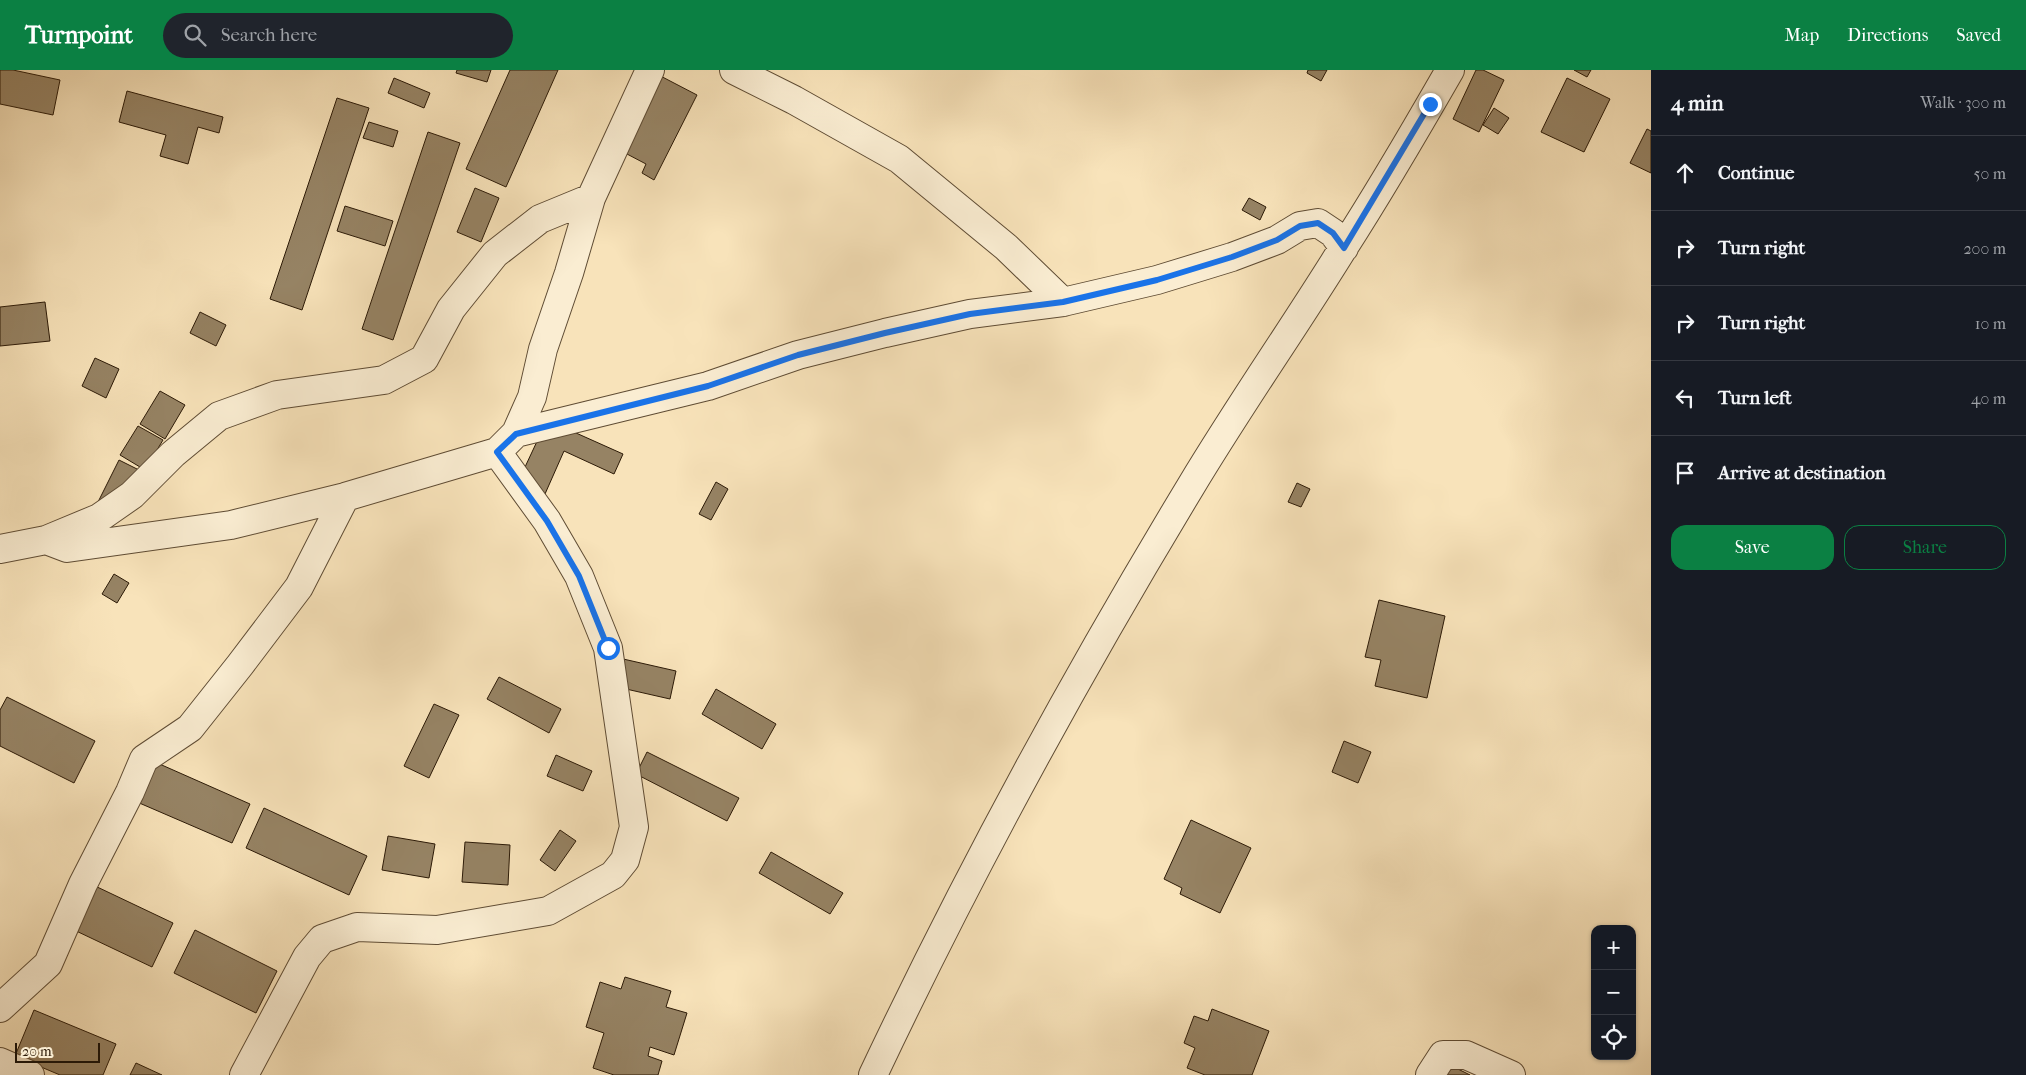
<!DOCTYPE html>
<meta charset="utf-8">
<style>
body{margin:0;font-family:"IM FELL French Canon",serif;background:#20242c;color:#f1f3f6}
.controls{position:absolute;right:15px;bottom:15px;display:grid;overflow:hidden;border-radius:10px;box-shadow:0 1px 4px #0004}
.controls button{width:45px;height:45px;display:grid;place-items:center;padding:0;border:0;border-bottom:1px solid #363941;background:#171b24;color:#f1f3f6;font:25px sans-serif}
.scale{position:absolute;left:15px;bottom:12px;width:85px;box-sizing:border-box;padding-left:5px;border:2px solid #2c1a07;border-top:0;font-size:14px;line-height:18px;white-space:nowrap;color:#2c1a07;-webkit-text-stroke:4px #faedd2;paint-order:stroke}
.stop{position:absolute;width:15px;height:15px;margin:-11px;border:4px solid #1a73e8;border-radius:50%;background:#fff}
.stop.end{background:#1a73e8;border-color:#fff;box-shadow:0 1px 5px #0008}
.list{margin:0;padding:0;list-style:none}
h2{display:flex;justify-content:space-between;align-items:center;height:65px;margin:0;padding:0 20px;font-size:21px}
h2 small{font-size:16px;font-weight:400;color:#9ea1a6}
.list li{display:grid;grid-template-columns:32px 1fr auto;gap:15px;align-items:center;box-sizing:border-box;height:75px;padding:0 20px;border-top:1px solid #363941}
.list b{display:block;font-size:19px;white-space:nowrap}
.list em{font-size:16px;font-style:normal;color:#9ea1a6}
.actions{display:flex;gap:10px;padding:15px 20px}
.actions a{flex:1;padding:11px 0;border:1px solid #0b8043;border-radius:15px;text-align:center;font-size:18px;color:#0b8043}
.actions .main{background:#0b8043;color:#fff}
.icon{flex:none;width:28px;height:28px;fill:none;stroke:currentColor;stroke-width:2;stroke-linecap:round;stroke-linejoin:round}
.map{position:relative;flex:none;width:1651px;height:1005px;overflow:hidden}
header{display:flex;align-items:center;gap:30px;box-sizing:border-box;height:70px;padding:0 25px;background:#0b8043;color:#fff}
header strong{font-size:24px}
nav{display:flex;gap:28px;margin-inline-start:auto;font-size:18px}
.search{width:350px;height:45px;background:#20242c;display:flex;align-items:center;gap:12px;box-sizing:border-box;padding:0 18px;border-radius:28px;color:#9ea1a6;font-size:19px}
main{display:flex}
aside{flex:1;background:#171b24}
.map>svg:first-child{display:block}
.building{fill:#968364;stroke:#2c1a07}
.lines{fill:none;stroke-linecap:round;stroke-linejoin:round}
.minor-casing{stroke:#5f4c34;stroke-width:30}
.minor{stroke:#faedd2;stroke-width:28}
.route{stroke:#1a73e8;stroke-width:6}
</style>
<header>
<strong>Turnpoint</strong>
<div class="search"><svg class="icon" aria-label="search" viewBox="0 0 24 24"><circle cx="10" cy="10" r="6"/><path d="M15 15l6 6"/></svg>Search here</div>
<nav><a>Map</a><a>Directions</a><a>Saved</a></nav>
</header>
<main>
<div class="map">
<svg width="1651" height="1005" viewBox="0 0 1651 1005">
<rect width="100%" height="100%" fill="#f8e3ba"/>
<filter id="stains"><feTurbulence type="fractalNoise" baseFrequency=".004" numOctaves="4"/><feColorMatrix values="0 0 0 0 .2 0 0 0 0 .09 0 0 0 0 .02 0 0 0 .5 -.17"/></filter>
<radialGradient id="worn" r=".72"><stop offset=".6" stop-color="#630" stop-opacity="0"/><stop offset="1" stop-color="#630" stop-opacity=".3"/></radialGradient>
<path class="building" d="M0 0H13L60 10 53 45 0 34Z
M457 0H491L487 12 456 3Z
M510 0H558L506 117 466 99Z
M649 0 697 25 654 110 642 103 646 94 606 73Z
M1308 0H1327L1321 11 1307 3Z
M1476 0H1483L1504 10 1479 62 1453 49Z
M1574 0H1591L1587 7Z
M394 8 430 23 424 38 388 23Z
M1567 8 1610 29 1584 82 1541 62Z
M127 21 223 47 219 63 198 57 188 94 160 86 166 65 119 52Z
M337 28 369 38 302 240 270 229Z
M1494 38 1509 48 1498 64 1483 55Z
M369 52 398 61 393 77 363 68Z
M1647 59 1651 61V103L1630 93Z
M428 62 460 73 393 270 362 259Z
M475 118 499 128 481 172 457 162Z
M1249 128 1266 137 1260 150 1242 140Z
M345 136 393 151 385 176 337 161Z
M45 232 50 271 0 276V237Z
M200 242 226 255 216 276 190 263Z
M95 288 119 299 106 328 82 316Z
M160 321 185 335 165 369 140 354Z
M547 350 623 384 614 404 564 381 545 424 518 412Z
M138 356 163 370 145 400 120 385Z
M119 390 145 403 98 432Z
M716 412 728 419 711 450 699 444Z
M1297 413 1310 419 1301 437 1288 432Z
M114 504 129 513 117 533 102 524Z
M1379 530 1445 546 1427 628 1375 616 1381 590 1365 587Z
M610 586 676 601 670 629 604 614Z
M499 607 561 639 549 663 487 629Z
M716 619 776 654 762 679 702 644Z
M7 627 95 671 74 713 0 676V640Z
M434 634 459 645 429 708 404 696Z
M1344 671 1371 682 1358 713 1332 702Z
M647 682 739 728 727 751 636 704Z
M556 685 592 701 583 721 547 706Z
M155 692 250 734 232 773 137 732Z
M264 738 367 786 349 825 246 778Z
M1191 750 1251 778 1220 843 1180 824 1182 818 1164 809Z
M560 760 576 771 555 801 540 790Z
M388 766 435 774 429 808 382 800Z
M465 772 510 775 508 815 462 812Z
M771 782 843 823 830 844 759 803Z
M93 815 173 853 152 897 72 859Z
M195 860 277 901 256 943 174 903Z
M625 907 671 921 666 937 687 943 674 985 650 977 648 986 662 991 658 1005H614L593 998 604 963 586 957 600 912 621 919Z
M1212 939 1269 961 1252 1005H1205L1187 998 1195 978 1184 973 1194 946 1208 951Z
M34 940 116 974 103 1005H60L15 986Z
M1428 984 1470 1005H1417Z
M136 993 162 1005H130Z"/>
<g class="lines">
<defs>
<path id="minor" d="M734 0 794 30 899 89 1006 177 1063 232
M516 363 708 316 798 285 885 263 970 244 1063 232 1157 210 1232 187 1277 170 1300 156 1318 153 1333 163 1344 178
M46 470 67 478 231 455 345 427 497 382 516 363 532 327 543 279 569 203 591 128 650 0
M0 479 46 470 99 448 132 425 173 384 219 346 277 325 384 310 424 289 451 239 495 184 540 149 591 128
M0 938 48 894 83 814 130 722 144 689 190 658 240 595 299 517 345 427
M0 992 30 1005
M244 1005 307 887 322 869 357 857 437 860 548 841 613 805 625 790 634 757 608 578 579 506 547 451 497 382
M873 1005C968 804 1076 606 1191 416 1239 336 1293 259 1342 180 1380 121 1415 61 1450 0
M1430 1005 1443 985H1466L1511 1005"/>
</defs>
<use href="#minor" class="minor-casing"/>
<use href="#minor" class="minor"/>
</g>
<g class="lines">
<path class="route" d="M608 578 579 506 547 451 497 382 516 364 708 316 798 285 885 263 970 244 1063 232 1157 210 1232 187 1277 170 1300 156 1318 153 1333 163 1344 178 1430 34"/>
</g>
<rect width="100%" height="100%" filter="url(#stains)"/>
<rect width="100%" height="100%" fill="url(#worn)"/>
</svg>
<div class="controls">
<button>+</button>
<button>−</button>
<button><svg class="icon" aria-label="locate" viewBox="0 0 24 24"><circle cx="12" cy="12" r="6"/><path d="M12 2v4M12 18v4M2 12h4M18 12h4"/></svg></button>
</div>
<div class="scale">20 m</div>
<div class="stop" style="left:608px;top:578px"></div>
<div class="stop end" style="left:1430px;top:34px"></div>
</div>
<aside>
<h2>4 min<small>Walk · 300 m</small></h2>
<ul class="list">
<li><svg class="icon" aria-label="ahead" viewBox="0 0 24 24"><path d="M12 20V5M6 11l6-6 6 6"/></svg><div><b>Continue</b></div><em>50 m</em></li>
<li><svg class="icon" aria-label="right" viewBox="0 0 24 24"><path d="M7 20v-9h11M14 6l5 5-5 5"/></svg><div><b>Turn right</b></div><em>200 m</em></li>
<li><svg class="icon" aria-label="right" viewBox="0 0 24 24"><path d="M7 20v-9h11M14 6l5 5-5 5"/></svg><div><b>Turn right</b></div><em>10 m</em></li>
<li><svg class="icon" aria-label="left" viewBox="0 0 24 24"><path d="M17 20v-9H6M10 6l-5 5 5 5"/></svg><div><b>Turn left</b></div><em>40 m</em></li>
<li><svg class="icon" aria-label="arrive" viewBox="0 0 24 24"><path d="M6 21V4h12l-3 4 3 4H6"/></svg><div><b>Arrive at destination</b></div></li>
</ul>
<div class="actions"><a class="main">Save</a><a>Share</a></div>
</aside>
</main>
